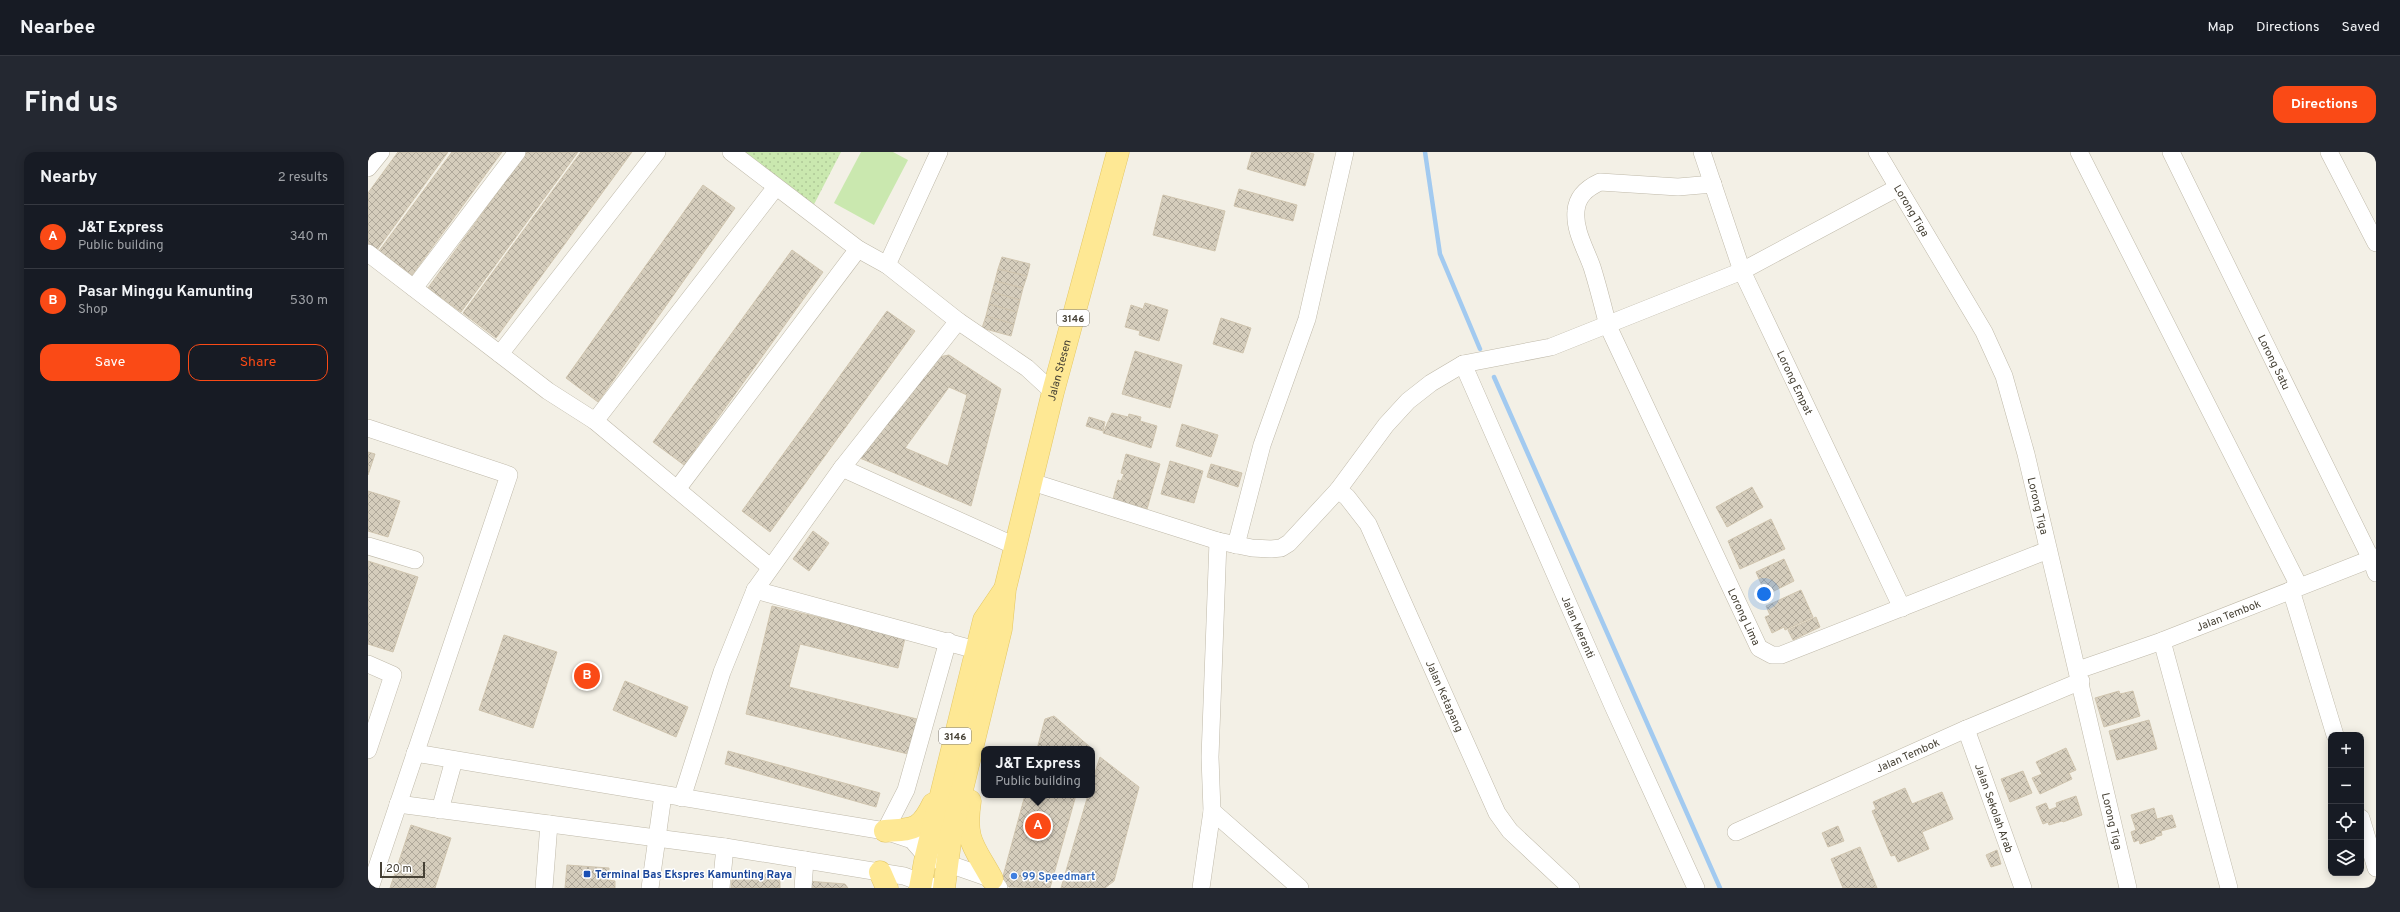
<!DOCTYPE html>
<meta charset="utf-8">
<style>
body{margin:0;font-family:Overpass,sans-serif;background:#242831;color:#f1f3f6}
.controls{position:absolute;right:12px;bottom:12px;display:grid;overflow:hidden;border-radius:8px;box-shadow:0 2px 10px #0003}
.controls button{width:36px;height:36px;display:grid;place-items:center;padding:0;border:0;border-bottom:1px solid #363941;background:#171b24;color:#f1f3f6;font:20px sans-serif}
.scale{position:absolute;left:12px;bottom:10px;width:45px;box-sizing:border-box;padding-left:4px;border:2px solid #464135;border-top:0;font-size:11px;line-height:14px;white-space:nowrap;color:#464135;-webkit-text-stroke:3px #fff;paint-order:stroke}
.you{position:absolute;left:1396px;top:442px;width:14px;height:14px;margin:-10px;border:3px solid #fff;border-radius:50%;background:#1a73e8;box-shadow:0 0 0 6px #1a73e833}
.badge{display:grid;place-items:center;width:26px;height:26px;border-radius:50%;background:#fa4a16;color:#fff;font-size:13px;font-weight:700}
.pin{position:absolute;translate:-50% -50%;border:2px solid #fff;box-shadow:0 1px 4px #0006}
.popup{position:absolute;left:613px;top:594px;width:114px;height:52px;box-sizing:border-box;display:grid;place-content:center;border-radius:8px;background:#171b24;filter:drop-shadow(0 1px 3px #0005);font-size:13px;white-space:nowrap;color:#9ea1a6}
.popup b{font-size:15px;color:#f1f3f6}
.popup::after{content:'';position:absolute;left:50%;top:100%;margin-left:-8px;border:8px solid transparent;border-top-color:#171b24}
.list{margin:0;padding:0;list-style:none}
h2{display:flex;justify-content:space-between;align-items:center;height:52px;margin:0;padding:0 16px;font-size:17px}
h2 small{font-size:13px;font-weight:400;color:#9ea1a6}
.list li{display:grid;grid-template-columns:26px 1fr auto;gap:12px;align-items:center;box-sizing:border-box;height:64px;padding:0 16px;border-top:1px solid #363941}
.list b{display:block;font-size:15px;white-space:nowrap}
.list p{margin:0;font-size:13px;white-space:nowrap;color:#9ea1a6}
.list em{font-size:13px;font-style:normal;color:#9ea1a6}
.actions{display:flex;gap:8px;padding:12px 16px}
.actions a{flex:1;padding:9px 0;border:1px solid #fa4a16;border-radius:12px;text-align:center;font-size:14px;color:#fa4a16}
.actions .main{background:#fa4a16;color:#fff}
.icon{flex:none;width:22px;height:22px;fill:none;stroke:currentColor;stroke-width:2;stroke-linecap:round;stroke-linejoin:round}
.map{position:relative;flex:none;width:2008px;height:736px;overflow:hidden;border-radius:12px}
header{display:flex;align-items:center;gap:24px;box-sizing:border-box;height:56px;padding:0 20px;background:#171b24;border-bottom:1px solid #363941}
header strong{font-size:19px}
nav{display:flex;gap:22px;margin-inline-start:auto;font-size:14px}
.intro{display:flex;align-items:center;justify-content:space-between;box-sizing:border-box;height:96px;padding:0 24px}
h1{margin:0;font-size:28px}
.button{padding:10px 18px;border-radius:12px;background:#fa4a16;color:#fff;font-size:14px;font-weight:700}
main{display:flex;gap:24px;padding:0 24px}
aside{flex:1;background:#171b24;border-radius:12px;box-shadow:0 2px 10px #0003}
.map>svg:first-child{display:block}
.grass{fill:url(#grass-dots)}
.garden{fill:#cae8af}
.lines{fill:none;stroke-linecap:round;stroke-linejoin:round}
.stream{stroke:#a2caf0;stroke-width:4.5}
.building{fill:url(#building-cross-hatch);stroke:#d0c5af;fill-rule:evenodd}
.street-casing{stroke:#bfb9a9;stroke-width:18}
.primary-casing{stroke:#e4c764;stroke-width:23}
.street{stroke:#fff;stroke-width:17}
.primary{stroke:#fee894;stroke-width:22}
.transit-dot{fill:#1a4fb4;stroke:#fff;stroke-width:1.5}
.shop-dot{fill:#3f7fe0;stroke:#fff;stroke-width:1.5}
.labels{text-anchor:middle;stroke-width:3;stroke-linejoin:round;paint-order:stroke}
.shield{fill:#fff;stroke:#7e7a72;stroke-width:1}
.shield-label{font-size:10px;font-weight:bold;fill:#464135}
.street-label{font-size:11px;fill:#464135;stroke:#fff}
.transit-label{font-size:11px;font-weight:bold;fill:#164399;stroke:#fff;text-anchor:start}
.shop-label{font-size:11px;font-weight:bold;fill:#366cbe;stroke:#fff;text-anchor:start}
</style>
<header>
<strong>Nearbee</strong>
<nav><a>Map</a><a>Directions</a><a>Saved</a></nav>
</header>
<div class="intro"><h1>Find us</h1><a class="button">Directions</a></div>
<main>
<aside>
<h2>Nearby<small>2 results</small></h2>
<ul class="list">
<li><span class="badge">A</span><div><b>J&amp;T Express</b><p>Public building</p></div><em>340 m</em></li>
<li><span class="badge">B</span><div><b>Pasar Minggu Kamunting</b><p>Shop</p></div><em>530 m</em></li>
</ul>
<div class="actions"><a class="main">Save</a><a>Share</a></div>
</aside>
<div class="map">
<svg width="2008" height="736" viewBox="0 0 2008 736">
<defs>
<pattern id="grass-dots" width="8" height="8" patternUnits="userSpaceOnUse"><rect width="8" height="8" fill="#cae8af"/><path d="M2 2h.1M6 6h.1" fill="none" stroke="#afc897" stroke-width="1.8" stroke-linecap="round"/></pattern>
<pattern id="building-cross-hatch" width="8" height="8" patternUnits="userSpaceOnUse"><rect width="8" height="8" fill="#d5cdbc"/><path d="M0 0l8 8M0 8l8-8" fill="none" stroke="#afa89a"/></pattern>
</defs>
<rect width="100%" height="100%" fill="#f3f0e6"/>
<path class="grass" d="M376 0H473L440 64Z"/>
<path class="garden" d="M493 0H525L540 8 506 73 466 51Z"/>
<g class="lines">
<path class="stream" d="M1057 0 1072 102 1112 197
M1126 225 1352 736"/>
</g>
<path class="building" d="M30 0H80L9 98 0 91V41Z
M84 0H134L44 123 11 99Z
M159 0H210L93 160 60 136Z
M213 0H264L128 186 95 161Z
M884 0H937L946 2 937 34 879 17Z
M335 33 367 56 230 250 198 226Z
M871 37 929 53 925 69 866 54Z
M795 43 857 59 847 99 785 83Z
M424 98 455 120 316 313 285 290Z
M634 105 662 112 659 124 630 117Z
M630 117 659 124 655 136 627 129Z
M627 129 655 136 652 148 624 140Z
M624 140 652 148 649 160 621 152Z
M777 151 800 158 791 189 771 183 772 179 757 175 763 153 775 157Z
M621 152 649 160 646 172 618 164Z
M519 159 547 179 402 380 374 359Z
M618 164 646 172 643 184 614 176Z
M853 166 883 176 875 201 845 192Z
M767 199 814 213 802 256 754 242Z
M581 203 633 237 603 354 492 306 565 206ZM581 235 599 243 580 314 537 296Z
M744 261 760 265 761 262 773 265 772 269 789 274 783 296 735 281Z
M721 265 737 270 735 279 718 274Z
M814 272 850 283 843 305 808 294Z
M0 300 7 302 0 323Z
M758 302 792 312 779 357 745 347 750 328 753 329 756 322 753 321Z
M802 309 835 319 826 351 793 342Z
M843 312 874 321 870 335 839 325Z
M1384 335 1395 355 1359 375 1348 355Z
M0 339 32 349 20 385 0 379Z
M1403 367 1417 397 1372 417 1360 389Z
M445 379 461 391 441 419 425 407Z
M1416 407 1426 429 1398 443 1388 420Z
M0 409 50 425 25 500 0 492Z
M1433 438 1445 465 1417 478 1416 475 1404 481 1397 465 1402 463 1398 454Z
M404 454 537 486 530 516 432 492 421 535 549 567 540 602 378 562Z
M1448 465 1452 475 1425 488 1420 478Z
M136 483 189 500 165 576 111 558Z
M257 529 320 555 308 585 245 558Z
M1751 539 1752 542 1765 539 1772 564 1736 575 1727 546Z
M686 564 722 595 721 597H669L677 567Z
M1781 568 1789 597 1749 608 1741 579Z
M1698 596 1708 618 1701 621 1704 627 1672 642 1664 626 1674 622 1668 610Z
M360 599 512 641 508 655 357 612Z
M732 605 771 635 746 729 737 736H693L720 643H724V630Z
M1655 619 1664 641 1642 650 1633 627Z
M1537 636 1544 652 1574 640 1585 667 1554 680 1561 697 1530 710 1527 703 1523 704 1504 659 1508 657 1505 650Z
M657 643H708L682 736 641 735 634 728Z
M1708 644 1714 663 1695 670 1694 669 1681 673 1680 670 1675 672 1668 655 1678 651 1681 658 1689 655 1688 651Z
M1786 656 1789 667 1804 663 1808 675 1793 679 1794 683 1787 685V687L1772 692 1771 688 1766 690 1763 680 1768 678 1763 663Z
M43 673 83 686 67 736H22Z
M1470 674 1476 689 1460 695 1454 681Z
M1492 695 1509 736H1475L1463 707Z
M1629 698 1633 712 1623 715 1618 703Z
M199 713 241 716 240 728 247 729V736H197Z
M377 719 412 724V736H363L364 728Z
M439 729 477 732 480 736H438Z"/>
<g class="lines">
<defs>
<g id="street">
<path d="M363 0 490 97 519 113 590 169 659 216 685 240"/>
<path id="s1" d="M1334 0 1374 119 1534 456"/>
<path id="s2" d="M1509 0 1616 180 1636 224 1658 302 1760 736"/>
<path d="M1711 0 1931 434"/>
<path id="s3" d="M1803 0 2003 407 2008 421"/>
<path d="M1961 0 2008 91"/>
<path d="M0 16 13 0"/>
<path id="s4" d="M1345 32 1310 35 1232 30C1219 36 1209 44 1208 59 1206 78 1218 98 1224 115 1230 134 1235 154 1240 174L1391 496 1404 503H1413L1680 398"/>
<path d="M0 101 180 239 227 269 402 415"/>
<path d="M519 113 571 0"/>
<path d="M46 136 149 0"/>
<path d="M132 202 289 0"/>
<path id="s5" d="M1095 212 1245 554 1328 736"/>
<path d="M227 269 408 35"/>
<path d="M0 276 141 323 2 736"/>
<path d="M474 316 647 394"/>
<path d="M664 330 850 389 884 396 903 397 913 396 921 391 970 338 1018 273 1040 249 1063 231 1095 212 1183 195 1374 119 1529 36"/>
<path d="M310 336 490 97"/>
<path id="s6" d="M970 338 979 345 1000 372 1129 661 1142 679 1203 736"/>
<path d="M868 393 894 293 939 167 977 0"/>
<path d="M0 394 47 408"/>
<path d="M387 438 608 498"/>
<path d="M1923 438 1967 583"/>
<path d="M1794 489 1861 736"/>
<path d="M0 512 25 523 0 598"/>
<path id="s7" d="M1710 518 1794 489 2008 405"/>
<path id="s8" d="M1598 577 1655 736"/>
<path d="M47 601 517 679 544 688 558 704 624 727 631 736"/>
<path d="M314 646 354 520 387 438 474 316 590 169"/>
<path d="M30 652 357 695 536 724 563 734"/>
<path d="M72 658 86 608"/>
<path d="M844 659 932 736"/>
<path d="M1993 666 2008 716"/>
<path d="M517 679 538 638 580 489"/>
<path id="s9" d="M1368 680 1598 577 1713 529"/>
<path d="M176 736 181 672"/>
<path d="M282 736 295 643"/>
<path d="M353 736 357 695"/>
<path d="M435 736 437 708"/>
<path d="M833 736 844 659 842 605 850 389"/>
</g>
<g id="primary">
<path d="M602 649C596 689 606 694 624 727"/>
<path d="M517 679C545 677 552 679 565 652"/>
<path d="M512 720 519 736"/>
<path d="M552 736 558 704 616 468 635 440"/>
<path id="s10" d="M576 736 583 683 633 477 637 437 685 240 750 0"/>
</g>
</defs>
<use href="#street" class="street-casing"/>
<use href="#primary" class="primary-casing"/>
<use href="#street" class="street"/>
<use href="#primary" class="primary"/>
</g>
<rect class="transit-dot" x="215" y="718" width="8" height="8" rx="2"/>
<circle class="shop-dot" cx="646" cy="724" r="4"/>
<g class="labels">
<g class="shield">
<rect x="689" y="158" width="32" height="16" rx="3"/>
<rect x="571" y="576" width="32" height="16" rx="3"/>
</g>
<g class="shield-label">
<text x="705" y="170">3146</text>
<text x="587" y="588">3146</text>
</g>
<g class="street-label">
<text dy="4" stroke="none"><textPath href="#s2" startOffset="68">Lorong Tiga</textPath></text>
<text dy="4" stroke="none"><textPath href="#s3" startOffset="234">Lorong Satu</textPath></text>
<text dy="4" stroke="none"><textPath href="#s10" startOffset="531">Jalan Stesen</textPath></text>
<text dy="4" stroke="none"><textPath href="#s1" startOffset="249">Lorong Empat</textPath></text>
<text dy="4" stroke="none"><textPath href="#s2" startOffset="392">Lorong Tiga</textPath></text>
<text dy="4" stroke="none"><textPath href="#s7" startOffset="160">Jalan Tembok</textPath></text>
<text dy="4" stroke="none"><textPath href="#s4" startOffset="594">Lorong Lima</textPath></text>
<text dy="4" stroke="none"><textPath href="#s5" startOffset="287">Jalan Meranti</textPath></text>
<text dy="4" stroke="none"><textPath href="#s6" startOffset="234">Jalan Ketapang</textPath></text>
<text dy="4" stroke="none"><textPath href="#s9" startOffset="188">Jalan Tembok</textPath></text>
<text dy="4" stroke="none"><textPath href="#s8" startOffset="84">Jalan Sekolah Arab</textPath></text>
<text dy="4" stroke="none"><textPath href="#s2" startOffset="716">Lorong Tiga</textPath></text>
</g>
<g class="transit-label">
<text x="227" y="726">Terminal Bas Ekspres Kamunting Raya</text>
</g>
<g class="shop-label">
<text x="654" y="728">99 Speedmart</text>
</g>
</g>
</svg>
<div class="controls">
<button>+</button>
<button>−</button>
<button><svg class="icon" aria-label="locate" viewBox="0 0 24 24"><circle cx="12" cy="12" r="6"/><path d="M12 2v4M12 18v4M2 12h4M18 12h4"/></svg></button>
<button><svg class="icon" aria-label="layers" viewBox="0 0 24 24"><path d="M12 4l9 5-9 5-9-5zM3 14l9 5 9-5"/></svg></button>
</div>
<div class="scale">20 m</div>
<div class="you"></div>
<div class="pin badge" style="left:670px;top:674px">A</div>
<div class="popup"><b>J&amp;T Express</b>Public building</div>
<div class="pin badge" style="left:219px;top:524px">B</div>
</div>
</main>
